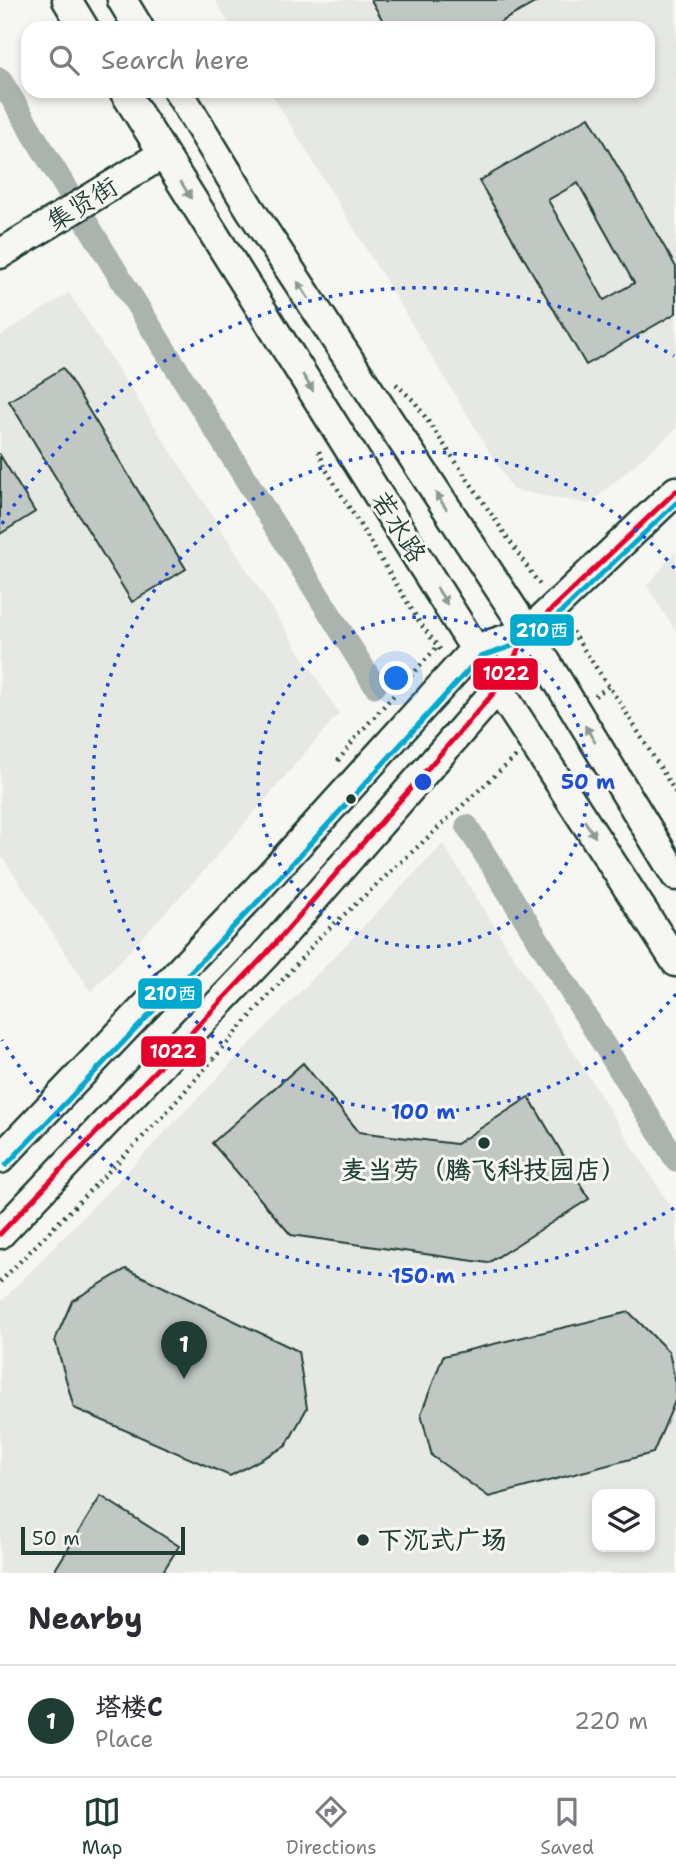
<!DOCTYPE html>
<meta charset="utf-8">
<style>
body{margin:0;font-family:"Shantell Sans","LXGW WenKai TC",sans-serif;background:#f7f7f7;color:#2b2b33}
.controls{position:absolute;right:21px;bottom:21px;display:grid;overflow:hidden;border-radius:14px;box-shadow:0 4px 10px #0003}
.controls button{width:63px;height:63px;display:grid;place-items:center;padding:0;border:0;border-bottom:2px solid #e1e1e2;background:#fff;color:#2b2b33;font:35px sans-serif}
.scale{position:absolute;left:21px;bottom:18px;width:164px;box-sizing:border-box;padding-left:7px;border:4px solid #1f3d34;border-top:0;font-size:19px;line-height:24px;white-space:nowrap;color:#1f3d34;-webkit-text-stroke:5px #f6f6f2;paint-order:stroke}
.you{position:absolute;left:397px;top:679px;width:24px;height:24px;margin:-18px;border:5px solid #fff;border-radius:50%;background:#1a73e8;box-shadow:0 0 0 10px #1a73e833}
.badge{display:grid;place-items:center;width:46px;height:46px;border-radius:50%;background:#1f3d34;color:#fff;font-size:23px;font-weight:700}
.pin{position:absolute;translate:-50% -58px;filter:drop-shadow(0 2px 4px #0008)}
.pin::after{content:'';position:absolute;top:37px;width:24px;height:21px;background:inherit;clip-path:polygon(0 0,100% 0,50% 100%)}
.list{margin:0;padding:0;list-style:none}
h2{display:flex;justify-content:space-between;align-items:center;height:91px;margin:0;padding:0 28px;font-size:30px}
h2 small{font-size:23px;font-weight:400;color:#7c7c81}
.list li{display:grid;grid-template-columns:46px 1fr auto;gap:21px;align-items:center;box-sizing:border-box;height:112px;padding:0 28px;border-top:2px solid #e1e1e2}
.list b{display:block;font-size:26px;white-space:nowrap}
.list p{margin:0;font-size:23px;white-space:nowrap;color:#7c7c81}
.list em{font-size:23px;font-style:normal;color:#7c7c81}
.icon{flex:none;width:38px;height:38px;fill:none;stroke:currentColor;stroke-width:2;stroke-linecap:round;stroke-linejoin:round}
.map{position:relative;flex:none;width:676px;height:1573px;overflow:hidden}
.search{position:absolute;background:#fff;box-shadow:0 4px 10px #0003;left:21px;right:21px;top:21px;height:77px;display:flex;align-items:center;gap:18px;box-sizing:border-box;padding:0 24px;border-radius:21px;color:#7c7c81;font-size:26px}
.sheet{height:203px;background:#fff}
nav{display:flex;justify-content:space-around;align-items:center;box-sizing:border-box;height:98px;border-top:2px solid #e1e1e2;background:#fff;font-size:19px;color:#7c7c81}
nav a{display:grid;justify-items:center;gap:4px}
nav .on{color:#1f3d34}
.map>svg:first-child{display:block}
.built{fill:#e6e8e4;fill-rule:evenodd}
.lines{fill:none;stroke-linecap:round;stroke-linejoin:round}
.canal{stroke:#aab3ae;stroke-width:23}
.building{fill:#c1c8c3;stroke:#1f3d34;stroke-width:2;fill-rule:evenodd}
.secondary-casing{stroke:#1f3d34;stroke-width:33}
.path{stroke:#1f3d34;stroke-width:4.5;stroke-dasharray:2 5;stroke-linecap:butt}
.secondary{stroke:#f6f6f2;stroke-width:28}
.bus-1-casing{stroke:#f6f6f2;stroke-width:10}
.bus-2-casing{stroke:#f6f6f2;stroke-width:10}
.bus-1{stroke:#e4002b;stroke-width:5}
.bus-2{stroke:#00a9ce;stroke-width:5}
.oneway{fill:#8a9a93}
.ring{fill:none;stroke:#1d4ed8;stroke-width:3.5;stroke-dasharray:3.5 7}
.bus-dot{fill:#1f3d34;stroke:#f6f6f2;stroke-width:2.5}
.labels{text-anchor:middle;stroke-width:6;stroke-linejoin:round;paint-order:stroke}
.street-label{font-size:26px;fill:#1f3d34;stroke:#f6f6f2}
.poi-label{font-size:26px;font-weight:bold;fill:#1f3d34;stroke:#f6f6f2}
.centre{fill:#1d4ed8;stroke:#f6f6f2;stroke-width:3.5}
.ring-label{font-size:21px;text-anchor:middle;font-weight:bold;fill:#1d4ed8;stroke:#f6f6f2;stroke-width:6;stroke-linejoin:round;paint-order:stroke}
.line-badge{stroke:#f6f6f2;stroke-width:2.5}
.badge-label{font-size:19px;text-anchor:middle;font-weight:bold;fill:#fff}
</style>
<div class="map">
<svg width="676" height="1573" viewBox="0 0 676 1573">
<rect width="100%" height="100%" fill="#f6f6f2"/>
<filter id="ink" filterUnits="userSpaceOnUse"><feTurbulence type="fractalNoise" baseFrequency=".0143" numOctaves="2"/><feDisplacementMap in="SourceGraphic" scale="14" xChannelSelector="R" yChannelSelector="G"/><feConvolveMatrix kernelMatrix="1 2 1 2 8 2 1 2 1" color-interpolation-filters="sRGB"/></filter>
<g filter="url(#ink)">
<path class="built" d="M215 0H676V429L589 504 513 490 270 91H648V28H232Z
M69 293 339 713 212 862 91 992 0 853V336Z
M676 551V632L647 586Z
M443 844 676 1216V1573H0V1303ZM597 1494H650V1547H597Z"/>
<g class="lines">
<path class="canal" d="M0 79 122 281 375 686
M467 826 676 1160"/>
</g>
<path class="building" d="M371 0H540L490 28H387Z
M589 117 676 267V313L586 365 479 181ZM578 183 634 283 604 300 548 200Z
M63 368 186 569 132 602 9 401Z
M0 455 35 512 0 534Z
M303 1063 359 1132 456 1144 529 1097 589 1199 488 1263 291 1235 212 1143Z
M126 1269 298 1351 307 1408 286 1446 230 1476 74 1408 55 1340 72 1301Z
M629 1312 669 1352 676 1385V1399L653 1453 489 1497 432 1456 421 1414 443 1356Z
M101 1496 179 1546 162 1573H53Z"/>
<g class="lines">
<defs>
<path id="secondary" d="M67 0 84 28
M122 0 139 28
M124 91 475 649 498 688 676 962
M178 91 250 209 528 632 676 876
M0 254 163 154
M0 1159 255 892 475 649 528 632
M0 1234 266 954 498 688 528 632 676 491"/>
</defs>
<use href="#secondary" class="secondary-casing"/>
<path class="path" d="M396 384 415 402 541 587
M319 451 325 468 420 623 442 652
M568 626 622 706 676 793
M595 696 609 686
M338 761 357 736 438 646
M0 1282 165 1114 320 937 516 756"/>
<use href="#secondary" class="secondary"/>
<defs>
<path id="bus-1" d="M0 1234 266 954 498 688 528 632 676 491"/>
<path id="bus-2" d="M6 1165 261 898 480 657 533 639 676 503"/>
</defs>
<use href="#bus-1" class="bus-1-casing"/>
<use href="#bus-2" class="bus-2-casing"/>
<use href="#bus-1" class="bus-1"/>
<use href="#bus-2" class="bus-2"/>
</g>
<defs><path id="oneway-solid" d="M-6-.8H1V-3.2L6.5 0L1 3.2V.8H-6Z" transform="scale(1.75)"/></defs>
<g class="oneway">
<use href="#oneway-solid" transform="translate(186 190) rotate(58)"/>
<use href="#oneway-solid" transform="translate(303 290) rotate(-123)"/>
<use href="#oneway-solid" transform="translate(308 383) rotate(58)"/>
<use href="#oneway-solid" transform="translate(441 501) rotate(-123)"/>
<use href="#oneway-solid" transform="translate(442 596) rotate(58)"/>
<use href="#oneway-solid" transform="translate(590 734) rotate(-121)"/>
<use href="#oneway-solid" transform="translate(590 829) rotate(57)"/>
</g>
</g>
<g class="ring">
<circle cx="423" cy="782" r="165"/>
<path d="M676 994A330 330 0 1 1 676 570"/>
<path d="M674 1208A494 494 0 0 1 2 1040M2 524A494 494 0 0 1 674 356"/>
</g>
<g class="bus-dot">
<circle cx="351" cy="799" r="6"/>
<circle cx="484" cy="1143" r="7"/>
<circle cx="363" cy="1540" r="7"/>
</g>
<g class="labels">
<g class="street-label">
<text transform="translate(82 204) rotate(-32)" y="9">集贤街</text>
<text transform="translate(399 527) rotate(58)" y="9">若水路</text>
</g>
<g class="poi-label">
<text x="484" y="1179">麦当劳（腾飞科技园店）</text>
<text x="377" y="1549" text-anchor="start">下沉式广场</text>
</g>
</g>
<circle cx="423" cy="782" r="10" class="centre"/>
<g class="ring-label">
<text x="588" y="789">50 m</text>
<text x="423" y="1119">100 m</text>
<text x="423" y="1283">150 m</text>
</g>
<g class="line-badge">
<rect x="509" y="613" width="66" height="34" rx="7" fill="#00a9ce"/>
<rect x="472" y="657" width="67" height="34" rx="7" fill="#e4002b"/>
<rect x="137" y="977" width="66" height="33" rx="7" fill="#00a9ce"/>
<rect x="140" y="1035" width="67" height="33" rx="7" fill="#e4002b"/>
</g>
<g class="badge-label">
<text x="542" y="637">210西</text>
<text x="506" y="680">1022</text>
<text x="170" y="1000">210西</text>
<text x="173" y="1058">1022</text>
</g>
</svg>
<div class="controls">
<button><svg class="icon" aria-label="layers" viewBox="0 0 24 24"><path d="M12 4l9 5-9 5-9-5zM3 14l9 5 9-5"/></svg></button>
</div>
<div class="scale">50 m</div>
<div class="you"></div>
<div class="pin badge" style="left:184px;top:1379px">1</div>
<div class="search"><svg class="icon" aria-label="search" viewBox="0 0 24 24"><circle cx="10" cy="10" r="6"/><path d="M15 15l6 6"/></svg>Search here</div>
</div>
<section class="sheet">
<h2>Nearby<small></small></h2>
<ul class="list">
<li><span class="badge">1</span><div><b>塔楼C</b><p>Place</p></div><em>220 m</em></li>
</ul>
</section>
<nav>
<a class="on"><svg class="icon" aria-label="map" viewBox="0 0 24 24"><path d="M3 6l6-2 6 2 6-2v14l-6 2-6-2-6 2zM9 4v14M15 6v14"/></svg>Map</a>
<a><svg class="icon" aria-label="directions" viewBox="0 0 24 24"><path d="M12 3l9 9-9 9-9-9zM9 14v-3h6M13 9l2 2-2 2"/></svg>Directions</a>
<a><svg class="icon" aria-label="saved" viewBox="0 0 24 24"><path d="M7 4h10v16l-5-4-5 4z"/></svg>Saved</a>
</nav>
